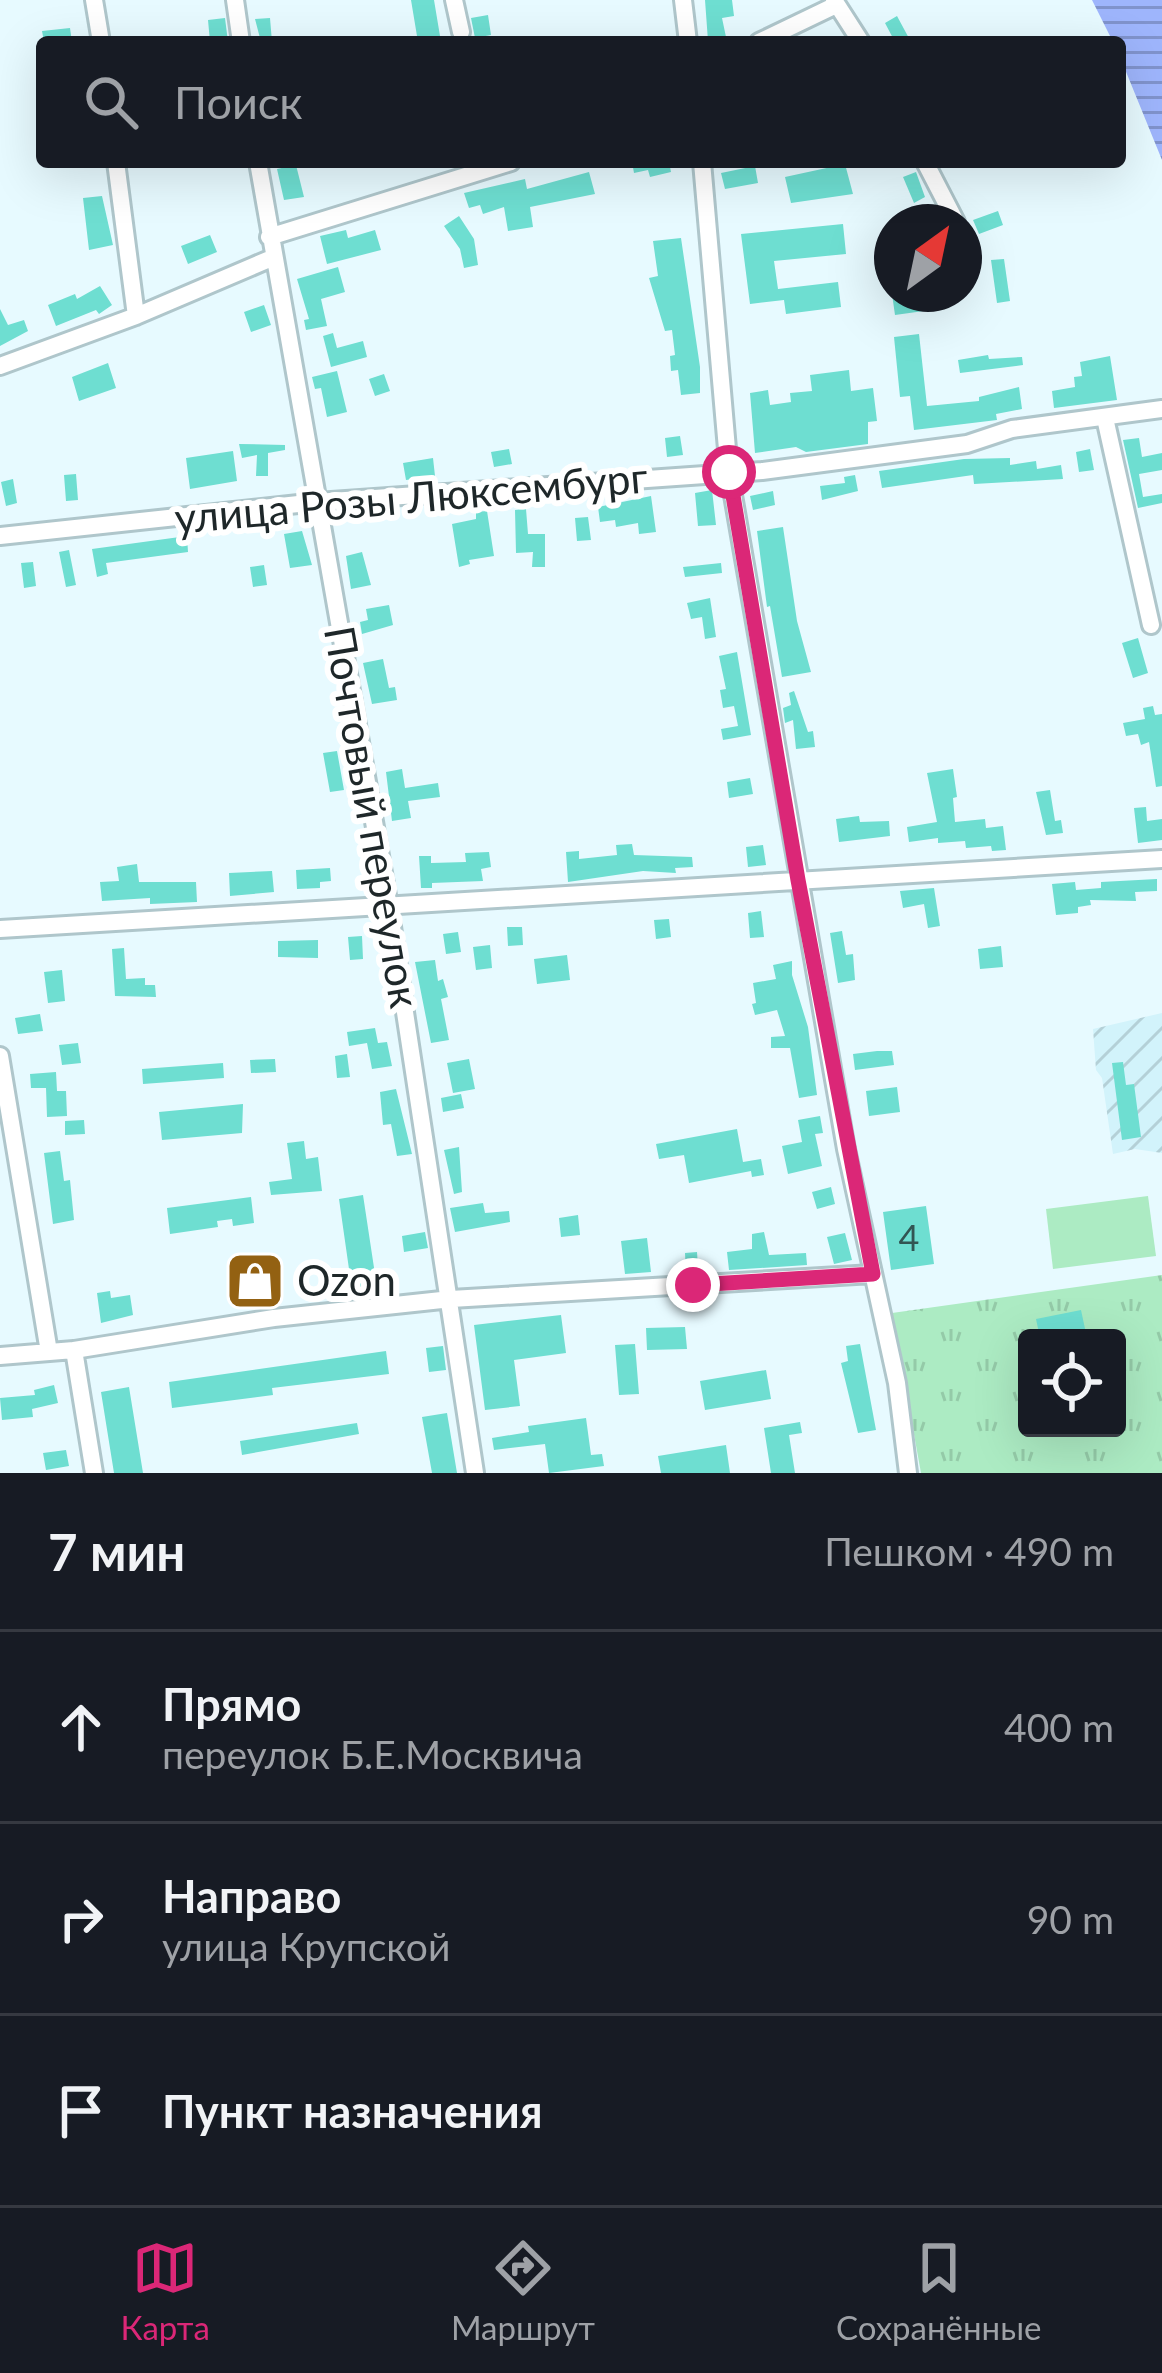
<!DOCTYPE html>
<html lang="ru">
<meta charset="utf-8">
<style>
body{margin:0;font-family:Lato,sans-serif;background:#20242c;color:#f1f3f6}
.controls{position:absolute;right:36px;bottom:36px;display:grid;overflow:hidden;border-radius:12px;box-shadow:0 12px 48px #0002}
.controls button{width:108px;height:108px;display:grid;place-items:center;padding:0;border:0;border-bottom:3px solid #363941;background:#171b24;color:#f1f3f6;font:60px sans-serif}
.compass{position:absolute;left:874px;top:204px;width:108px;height:108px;border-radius:50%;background:#171b24;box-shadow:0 12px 48px #0002;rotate:33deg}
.stop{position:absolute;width:36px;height:36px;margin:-27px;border:9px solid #db2777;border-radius:50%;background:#fff}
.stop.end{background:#db2777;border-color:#fff;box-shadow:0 3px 12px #0008}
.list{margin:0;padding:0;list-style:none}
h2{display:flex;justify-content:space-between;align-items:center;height:156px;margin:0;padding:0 48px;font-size:51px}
h2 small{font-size:39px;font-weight:400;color:#9ea1a6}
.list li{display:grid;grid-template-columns:78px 1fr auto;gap:36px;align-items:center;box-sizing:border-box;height:192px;padding:0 48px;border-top:3px solid #363941}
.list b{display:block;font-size:45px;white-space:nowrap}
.list p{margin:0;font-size:39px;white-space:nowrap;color:#9ea1a6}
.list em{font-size:39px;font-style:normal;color:#9ea1a6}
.icon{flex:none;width:66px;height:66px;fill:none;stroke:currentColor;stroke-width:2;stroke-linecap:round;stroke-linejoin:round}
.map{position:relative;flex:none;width:1162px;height:1473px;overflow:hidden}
.search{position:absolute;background:#171b24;box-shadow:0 12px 48px #0002;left:36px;right:36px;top:36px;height:132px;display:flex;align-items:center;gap:30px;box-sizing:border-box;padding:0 42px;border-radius:12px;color:#9ea1a6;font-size:45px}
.sheet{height:732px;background:#171b24}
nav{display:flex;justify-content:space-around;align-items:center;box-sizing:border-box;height:168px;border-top:3px solid #363941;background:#171b24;font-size:33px;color:#9ea1a6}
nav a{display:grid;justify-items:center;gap:6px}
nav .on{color:#db2777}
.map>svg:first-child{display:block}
.industrial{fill:url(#industrial-furrows)}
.grass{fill:#acebc3}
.park{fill:url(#park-tufts);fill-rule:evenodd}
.water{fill:url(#water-rules)}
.building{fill:#6eded1}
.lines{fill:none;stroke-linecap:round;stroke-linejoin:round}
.minor-casing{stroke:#afc6cb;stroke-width:22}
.minor{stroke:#fff;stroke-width:16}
.route{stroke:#db2777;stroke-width:15}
.labels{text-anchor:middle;stroke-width:12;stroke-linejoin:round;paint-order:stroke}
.number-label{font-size:36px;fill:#325553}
.street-label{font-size:42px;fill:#1e2729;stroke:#fff}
.poi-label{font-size:42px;fill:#1e2729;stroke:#fff;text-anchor:start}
</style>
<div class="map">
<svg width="1162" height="1473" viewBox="0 0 1162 1473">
<defs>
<pattern id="industrial-furrows" width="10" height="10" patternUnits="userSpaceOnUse" patternTransform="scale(3)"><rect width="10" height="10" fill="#d2f3fb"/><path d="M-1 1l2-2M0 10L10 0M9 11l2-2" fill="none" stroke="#b4d0d7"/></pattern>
<pattern id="park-tufts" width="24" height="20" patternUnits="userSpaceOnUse" patternTransform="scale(3)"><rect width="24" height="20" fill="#acebc3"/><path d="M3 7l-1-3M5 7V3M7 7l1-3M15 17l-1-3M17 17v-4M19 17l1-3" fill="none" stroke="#94caa8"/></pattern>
<pattern id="water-rules" width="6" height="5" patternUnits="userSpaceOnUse" patternTransform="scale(3)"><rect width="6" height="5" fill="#9eb5fc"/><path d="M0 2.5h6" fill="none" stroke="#8093cc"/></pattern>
</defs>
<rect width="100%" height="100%" fill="#e7faff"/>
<path class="industrial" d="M1162 1013V1153L1135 1149 1113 1154 1102 1078 1096 1070 1093 1029Z"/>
<path class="grass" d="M1148 1196 1156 1256 1053 1269 1046 1209Z"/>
<path class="park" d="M1162 1275V1473H921L892 1313ZM1027 1338H1117V1428H1027Z"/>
<path class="water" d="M1092 0H1162V160L1120 57V42H1113Z"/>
<path class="building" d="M411 0H434L441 42H418Z
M705 0H732L734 16 722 18 726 37 708 41Z
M488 15 491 35 475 38 471 18Z
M897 16 911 42H895L885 23Z
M225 18 228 42H210L208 20Z
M270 18 272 42H261L255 19Z
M70 28 72 42H44L42 31Z
M632 162H669L671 172 650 177 648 170 634 173Z
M845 164 853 194 791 203 785 177Z
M296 165 304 197 284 200 277 169Z
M755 166 758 183 725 189 721 173Z
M589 172 595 194 530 207 533 227 508 231 504 207 483 214 480 205 469 208 464 193 525 179 527 189Z
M916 172 925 197 914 203 903 177Z
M102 196 113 245 89 250 83 198Z
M998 211 1003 225 979 234 973 220Z
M459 216 474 239 478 265 464 268 460 249 444 226Z
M843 224 846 254 774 261 778 289 838 282 841 307 786 314 784 300 750 304 741 234Z
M346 230 348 238 375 230 381 250 327 264 320 236Z
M210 235 217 252 188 264 181 246Z
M681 238 700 367V393L681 395 678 370 671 371 670 356 675 355 672 330 665 331 649 278 658 276 653 241Z
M1004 259 1010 301 997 303 991 260Z
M338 267 345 292 321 299 327 326 306 330 304 320 309 319 297 279Z
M100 286 112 305 99 314 96 310 56 326 48 305 75 294 77 299Z
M892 294H929L931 310 895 315Z
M264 305 271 325 251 332 244 312Z
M0 309 8 325 24 320 28 331 0 346Z
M333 333 337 348 363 341 367 357 331 367 323 336Z
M919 334 927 406 979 401V397L1019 387 1022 409 996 414 997 420 914 430 910 396 900 397 894 337Z
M988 355 989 359 1022 357 1023 365 960 373 958 360Z
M1110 356 1117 400 1054 408 1052 391 1075 387 1074 377 1082 376 1080 362Z
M108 363 116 388 79 401 72 377Z
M849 370 851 391 873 388 877 421 868 422V444L806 452 796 447 755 453 750 393 768 390 770 405 791 402 790 393 812 391 810 375Z
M337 371 347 412 327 417 321 388 315 389 312 377Z
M384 374 390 391 375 396 369 379Z
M680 436 683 455 667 457 665 438Z
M1139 438 1142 457 1162 453V470L1139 474 1143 497 1162 494V503L1138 508 1123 440Z
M239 444 285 445V450L268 453V476H256L257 455 242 458Z
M509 449 512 464 494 467 491 452Z
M1090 449 1094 470 1079 472 1076 452Z
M233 451 237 481 190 489 186 458Z
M433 458 435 476 406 480 403 463Z
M1010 458V465L1036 461 1037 469 1061 465 1063 479 974 484 973 475 882 488 879 471 964 459Z
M76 474 78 500 66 501 64 475Z
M855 475 858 491 822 500 820 486 845 483 844 477Z
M13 479 17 503 6 506 1 482Z
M712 490 716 525 698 526 695 493Z
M773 491 775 505 753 510 750 496Z
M651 496 656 532 639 534 638 523 616 527 615 520 600 522 598 507Z
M526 509 528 534H545V567H532L533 552 516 553 515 510Z
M487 511 494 556 469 560 470 564 459 567 452 524 476 519V512Z
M588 517 591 540 577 541 575 518Z
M783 527 797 621 811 672 782 677 770 606 767 607 757 531Z
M302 531 312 565 290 568 284 534Z
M187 536 188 552 106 563 108 574 97 577 92 549Z
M69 550 76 585 66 587 59 552Z
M362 552 371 585 351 589 346 556Z
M33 562 36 586 24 588 21 563Z
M721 563 722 573 685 577 683 567Z
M264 565 267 585 253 587 250 567Z
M710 598 716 637 705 639 702 617 691 619 687 603Z
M389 605 393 625 362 634 360 622 368 620 366 609Z
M1138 638 1148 673 1133 678 1122 643Z
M737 652 751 735 723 740 721 729 738 726 734 706 723 708 720 690 726 689 719 656Z
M383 659 389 688 395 687 397 700 372 704 363 663Z
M794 691 808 732 813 731 815 747 796 749 793 720 785 723 783 708 791 705 789 693Z
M1153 706 1155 715 1162 714V786L1156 787 1149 742 1141 745 1138 734 1126 736 1123 723 1145 719 1143 708Z
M337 751 344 790 330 792 323 753Z
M402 769 405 788 438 783 440 797 408 801 411 818 392 821 386 772Z
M953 769 957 797 953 798 955 822 985 819 986 828 1003 826 1006 850 992 851 991 846 966 848 965 841 938 843V838L909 842 907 827 937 822 927 773Z
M750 778 753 794 729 798 727 782Z
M1050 790 1055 821 1061 820 1063 833 1046 835 1036 792Z
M1146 807 1147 821 1162 819V840L1138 843 1134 808Z
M859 816 860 822 889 821 890 836 839 842 836 819Z
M632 844 634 855 692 857 693 867 675 868 676 873 643 871 568 882 566 852 579 851V859L617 855 616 845Z
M763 845 766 865 748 867 746 847Z
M489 852 491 867 481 869 483 881 432 883V888H421L419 856H431V863L466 862 465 853Z
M137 864 139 882H196L197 902 150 904V898L102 901 100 882 119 881 117 867Z
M330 868 331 881 320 882V888L297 889 296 870Z
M272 871 274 892 230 896 229 873Z
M1157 879V891L1135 892 1136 901 1090 900 1091 905 1078 907V913L1056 915 1052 884 1075 882 1076 890 1101 888V882Z
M934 888 940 926 928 928 924 904 903 908 900 891Z
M761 911 764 937 750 938 748 913Z
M669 919 671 937 656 939 654 920Z
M507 927H522L523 945 508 946Z
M842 931 846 955 853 954 855 980 838 983 830 933Z
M458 932 461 952 446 954 443 934Z
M362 936 363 959 350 960 348 937Z
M318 940V958L278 957V941Z
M490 945 492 968 476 970 473 947Z
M1001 946 1003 967 980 969 978 949Z
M124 948 126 979 145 978V985H155L156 997 115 996 112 949Z
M567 955 570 980 537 984 534 959Z
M435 960 438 981 443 979 448 997 441 999 449 1040 431 1043 415 962Z
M792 961V975L808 1027 817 1095 799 1098 790 1048H771V1037L785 1036 777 1010 755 1015 752 1004 756 1003 753 983 776 979 773 965Z
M62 970 65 1001 48 1003 44 972Z
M40 1014 43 1031 18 1034 15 1018Z
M375 1028 378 1043 387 1042 392 1066 372 1069 367 1043 349 1046 347 1032Z
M78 1043 81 1063 62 1065 59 1045Z
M877 1051H892L894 1065 855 1070 853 1054Z
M347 1054 350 1077 337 1078 335 1056Z
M275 1059 276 1072 251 1073 250 1060Z
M469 1059 475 1089 453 1093 447 1063Z
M1123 1062 1126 1085 1134 1084 1141 1137 1122 1140 1112 1063Z
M223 1063 224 1078 143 1084 142 1069Z
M56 1072 57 1091H66L67 1116 47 1117 46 1088H31L30 1074Z
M897 1087 900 1112 869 1116 866 1091Z
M396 1089 412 1154 397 1156 391 1124 383 1125 380 1092Z
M461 1094 464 1108 443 1112 441 1098Z
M243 1104 242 1133 162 1140 159 1112Z
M820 1116 823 1133 815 1134 822 1166 788 1174 782 1146 802 1142 798 1120Z
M84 1120 85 1134 65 1135V1121Z
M737 1129 743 1162 761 1159 764 1175 752 1177 751 1171 689 1183 684 1155 659 1159 656 1144Z
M304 1141 306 1159 318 1157 322 1191 271 1195 269 1182 292 1179 287 1143Z
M459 1147 462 1192 454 1194 444 1150Z
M60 1151 64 1181 70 1180 74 1220 53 1224 44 1153Z
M831 1187 835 1204 817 1209 812 1192Z
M363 1195 378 1294 353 1297 339 1199Z
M251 1197 254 1223 233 1226 232 1219 217 1221 218 1227 170 1234 167 1208Z
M483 1203 485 1213 509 1211 510 1222 455 1232 450 1208Z
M926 1206 934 1264 891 1270 883 1212Z
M578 1215 580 1235 561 1237 559 1218Z
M425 1232 428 1248 404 1252 402 1236Z
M764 1232 769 1255 806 1253 807 1265 729 1270 727 1252 752 1249V1234Z
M845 1233 852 1260 834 1264 827 1237Z
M647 1238 651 1272 625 1274 621 1241Z
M697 1252 698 1267 710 1266 711 1271 686 1272 685 1253Z
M110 1291 111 1298 130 1295 133 1315 101 1323 97 1293Z
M1081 1310 1087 1338H1040L1036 1319Z
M561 1315 566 1353 514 1360 520 1406 485 1410 474 1325Z
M685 1327 687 1349 647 1350 646 1328Z
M635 1344 639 1394 619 1395 615 1345Z
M860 1344 876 1430 858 1433 841 1363 848 1361 846 1346Z
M443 1346 446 1370 429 1372 426 1348Z
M386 1351 389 1374 272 1388 273 1395 172 1408 169 1382Z
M766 1370 771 1399 705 1410 700 1381Z
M54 1385 58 1403 32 1409 33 1417 2 1420 0 1398 35 1395 34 1390Z
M129 1387 143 1473H114L101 1392Z
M447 1413 457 1473H432L422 1417Z
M586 1418 591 1455 602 1454 604 1466 549 1473 545 1444 494 1450 492 1438 529 1432 528 1426Z
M800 1422 802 1433 789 1435 795 1473H771L764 1428Z
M357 1423 359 1434 242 1455 240 1441Z
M726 1445 730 1473H661L658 1456Z
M66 1450 69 1466 46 1470 43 1453Z"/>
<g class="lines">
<defs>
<path id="minor" d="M94 0 101 42
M235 0 241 42
M454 0 461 32
M683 0 688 42
M834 0 861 42
M759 42 836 5
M116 162 136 316
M258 162 389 907 475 1473
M702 162 729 472 846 1149 897 1383 908 1473
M925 162 956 222
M269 237 511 162
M0 366 136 316 272 258
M1105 418 1151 625
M0 536 317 502 762 471 967 444 1012 429 1162 409
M0 929 1162 859
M0 1056 49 1352
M74 1350 94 1473
M0 1356 74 1350 274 1318 451 1299 873 1274"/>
</defs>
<use href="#minor" class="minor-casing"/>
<use href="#minor" class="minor"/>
</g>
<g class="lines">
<path class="route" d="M693 1285 873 1274 798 880 729 472"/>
</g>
<defs>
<symbol id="shop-square" viewBox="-11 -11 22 22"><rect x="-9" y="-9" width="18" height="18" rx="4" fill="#936112" stroke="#fff"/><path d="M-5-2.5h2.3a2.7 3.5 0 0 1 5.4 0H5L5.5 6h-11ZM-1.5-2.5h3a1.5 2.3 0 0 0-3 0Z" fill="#fff"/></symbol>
</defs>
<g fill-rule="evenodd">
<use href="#shop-square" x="222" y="1248" width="66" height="66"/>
</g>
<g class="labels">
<g class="number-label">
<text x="909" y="1251">4</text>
</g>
<g class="street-label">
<text transform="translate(411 498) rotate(-5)" y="15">улица Розы Люксембург</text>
<text transform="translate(372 817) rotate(80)" y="15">Почтовый переулок</text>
</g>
<g class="poi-label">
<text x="297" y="1296">Ozon</text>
</g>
</g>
</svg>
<div class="controls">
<button><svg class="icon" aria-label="locate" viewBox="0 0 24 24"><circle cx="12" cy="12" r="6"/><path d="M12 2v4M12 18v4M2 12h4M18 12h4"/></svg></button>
</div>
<svg class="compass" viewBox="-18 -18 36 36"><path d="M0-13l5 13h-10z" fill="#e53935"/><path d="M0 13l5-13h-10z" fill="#9ea1a6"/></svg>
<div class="stop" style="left:729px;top:472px"></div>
<div class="stop end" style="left:693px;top:1285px"></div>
<div class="search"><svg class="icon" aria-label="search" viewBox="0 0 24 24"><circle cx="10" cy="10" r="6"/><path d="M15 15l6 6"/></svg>Поиск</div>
</div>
<section class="sheet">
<h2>7 мин<small>Пешком · 490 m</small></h2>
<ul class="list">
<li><svg class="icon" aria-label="ahead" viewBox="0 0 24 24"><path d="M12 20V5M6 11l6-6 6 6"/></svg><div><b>Прямо</b><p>переулок Б.Е.Москвича</p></div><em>400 m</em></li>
<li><svg class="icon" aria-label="right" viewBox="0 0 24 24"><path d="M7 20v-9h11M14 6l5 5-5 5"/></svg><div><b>Направо</b><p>улица Крупской</p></div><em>90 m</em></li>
<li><svg class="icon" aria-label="arrive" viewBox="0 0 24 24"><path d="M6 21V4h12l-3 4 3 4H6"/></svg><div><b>Пункт назначения</b></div></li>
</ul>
</section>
<nav>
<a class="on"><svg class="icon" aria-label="map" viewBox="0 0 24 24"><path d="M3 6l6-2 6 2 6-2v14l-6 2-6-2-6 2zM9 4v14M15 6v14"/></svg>Карта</a>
<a><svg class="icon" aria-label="directions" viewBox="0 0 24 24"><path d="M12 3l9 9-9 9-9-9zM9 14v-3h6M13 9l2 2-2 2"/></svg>Маршрут</a>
<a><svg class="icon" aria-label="saved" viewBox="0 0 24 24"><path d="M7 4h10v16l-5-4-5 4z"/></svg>Сохранённые</a>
</nav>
